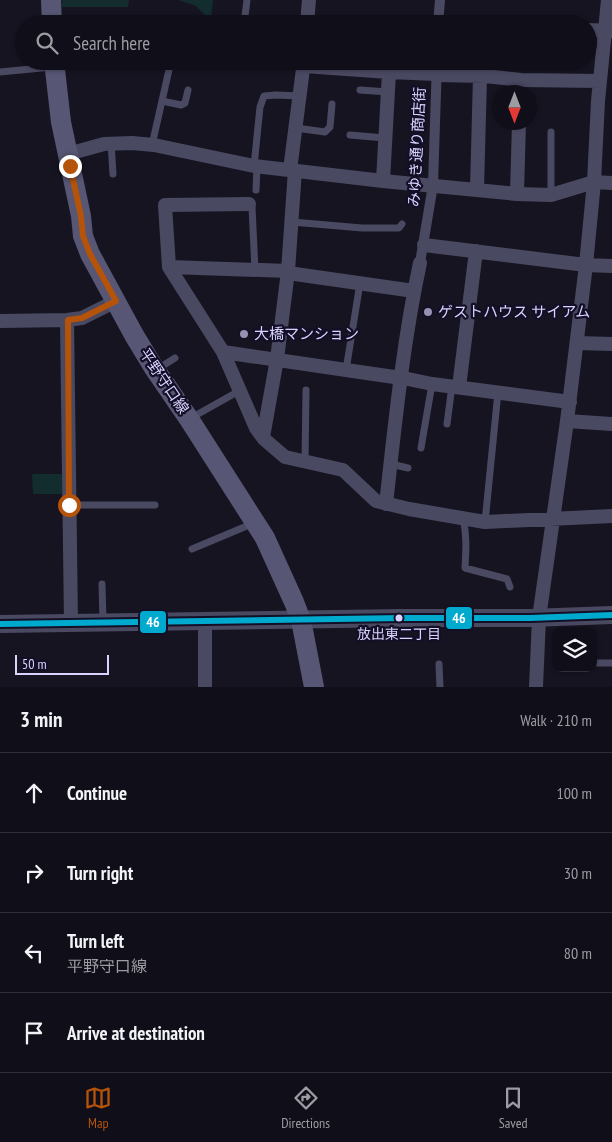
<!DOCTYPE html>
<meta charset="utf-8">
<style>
body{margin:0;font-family:"PT Sans Narrow","Noto Sans JP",sans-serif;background:#191822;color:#f1f3f6}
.controls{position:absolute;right:15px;bottom:15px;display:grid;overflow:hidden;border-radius:10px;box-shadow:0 1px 4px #0004}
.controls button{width:45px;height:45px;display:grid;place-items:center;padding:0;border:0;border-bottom:1px solid #302f38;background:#100f19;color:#f1f3f6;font:25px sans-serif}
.compass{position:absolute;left:492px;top:85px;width:45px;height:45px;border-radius:50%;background:#100f19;box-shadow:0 1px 4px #0004;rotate:180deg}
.scale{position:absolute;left:15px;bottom:12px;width:94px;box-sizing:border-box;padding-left:5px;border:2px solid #d9d4ff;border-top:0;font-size:14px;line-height:18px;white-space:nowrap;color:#d9d4ff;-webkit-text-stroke:4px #130f26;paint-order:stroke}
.stop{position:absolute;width:15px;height:15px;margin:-11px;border:4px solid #b45309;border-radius:50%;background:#fff}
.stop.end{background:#b45309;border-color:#fff;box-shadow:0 1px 5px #0008}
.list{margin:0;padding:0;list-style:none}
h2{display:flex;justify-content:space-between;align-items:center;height:65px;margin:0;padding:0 20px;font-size:21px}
h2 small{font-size:16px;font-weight:400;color:#9c9ca2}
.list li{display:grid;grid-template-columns:32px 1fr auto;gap:15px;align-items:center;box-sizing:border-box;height:80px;padding:0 20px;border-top:1px solid #302f38}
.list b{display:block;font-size:19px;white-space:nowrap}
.list p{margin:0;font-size:16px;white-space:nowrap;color:#9c9ca2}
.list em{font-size:16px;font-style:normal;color:#9c9ca2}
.icon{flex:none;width:28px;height:28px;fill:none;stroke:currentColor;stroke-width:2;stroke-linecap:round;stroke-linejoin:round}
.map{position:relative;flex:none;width:612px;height:687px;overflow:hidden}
.search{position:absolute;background:#100f19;box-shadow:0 1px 4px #0004;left:15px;right:15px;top:15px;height:55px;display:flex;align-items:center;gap:12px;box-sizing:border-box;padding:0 18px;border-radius:28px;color:#9c9ca2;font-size:19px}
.sheet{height:385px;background:#100f19}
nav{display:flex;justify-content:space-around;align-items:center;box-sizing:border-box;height:70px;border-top:1px solid #302f38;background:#100f19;font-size:14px;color:#9c9ca2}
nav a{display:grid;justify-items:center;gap:2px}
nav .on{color:#b45309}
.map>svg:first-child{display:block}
.green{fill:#132c2d}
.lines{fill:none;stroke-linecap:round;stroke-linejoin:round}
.service{stroke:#4a4962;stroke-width:7}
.pedestrian{stroke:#4a4962;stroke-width:10}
.minor{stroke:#4a4962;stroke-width:14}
.tertiary{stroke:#4a4962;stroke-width:18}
.secondary{stroke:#575674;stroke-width:20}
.bus-1-casing{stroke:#130f26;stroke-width:10}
.bus-1{stroke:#00a9ce;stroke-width:6}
.route{stroke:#b45309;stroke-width:6}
.poi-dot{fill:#9591b1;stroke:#130f26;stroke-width:2}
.bus-dot{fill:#d9d4ff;stroke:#130f26;stroke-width:2}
.labels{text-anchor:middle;stroke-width:4.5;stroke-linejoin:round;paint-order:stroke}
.bus-label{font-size:14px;fill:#d9d4ff;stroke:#130f26}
.street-label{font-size:15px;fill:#d9d4ff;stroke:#130f26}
.poi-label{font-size:15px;fill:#d9d4ff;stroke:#130f26;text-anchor:start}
.line-badge{stroke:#130f26;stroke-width:2}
.badge-label{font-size:14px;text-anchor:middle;font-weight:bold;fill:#fff}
</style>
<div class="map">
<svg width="612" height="687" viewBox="0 0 612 687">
<rect width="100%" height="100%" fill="#161421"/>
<path class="green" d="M62 0H129L128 7H62Z
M178 0H213L211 21 196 6Z
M32 474H62V494H33Z"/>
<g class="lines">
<path class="service" d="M244 24 247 0
M0 72 52 67
M360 90 388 92
M162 101 181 105 185 103 188 90
M296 128 325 132 330 127 332 104
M551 132V195
M350 135 385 138
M111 143 113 174
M152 145 171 61
M254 166 260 107 264 96 276 95 300 96
M256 190 257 166
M249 204 252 207 255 270
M292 222 362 228H399L402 224
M156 370 175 358
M346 370 360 283
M191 418 239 391
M447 424 452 386
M421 448 432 384
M305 462 306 390
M391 464 408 468
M69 505H155
M463 518C467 535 466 550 465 568L507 579 510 587
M485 522 498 392
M192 549 254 523
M102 584 103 622
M593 663H612
M439 664 440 687"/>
<path class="pedestrian" d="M438 24 440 0
M420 263 433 185 437 61"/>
<path class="minor" d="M307 24 309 0
M485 24V23L499 24
M588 30 612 31
M304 66 389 72 436 74
M436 75 485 76 521 80 600 81
M68 154 104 144 132 143 154 145 254 166 383 181 517 194 551 195 594 182 612 183
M290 170 304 61
M383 181 389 72
M477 190 480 76
M517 194 519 122
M249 204 165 205 169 267 223 352 256 428 264 439 285 457 343 470 376 501 409 509 485 522 612 516
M424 245 586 265 612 266
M169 267 288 271
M288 273 414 291
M67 320 71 623
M0 321 67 320 82 318 116 301
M577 343 612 344
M223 352 346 370 408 379 432 384 570 402
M459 387 476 251
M567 421 612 424
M263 437 277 359 288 271 295 170
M386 504C395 424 403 342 420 263
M205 621V687
M536 687 539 618 567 421 586 265 594 182 598 101 608 0"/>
<path class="tertiary" d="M0 624 402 618H530L612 615"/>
<path class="secondary" d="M51 0 52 24
M54 61 61 122 81 216 83 236 90 254 134 335 154 368 189 419 265 538 294 602 301 620 314 687"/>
<defs>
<path id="bus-1" d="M0 624 402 618H530L612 615"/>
</defs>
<use href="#bus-1" class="bus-1-casing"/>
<use href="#bus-1" class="bus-1"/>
</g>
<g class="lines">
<path class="route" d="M69 505 68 320 82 318 116 301 90 254 83 236 81 216 70 166"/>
</g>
<g class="poi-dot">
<circle cx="428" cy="312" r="5"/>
<circle cx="244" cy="334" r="5"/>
</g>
<circle class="bus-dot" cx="399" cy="618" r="4.5"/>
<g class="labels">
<g class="bus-label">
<text x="399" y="639">放出東二丁目</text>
</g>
<g class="street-label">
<text transform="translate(417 147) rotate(-87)" y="5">みゆき通り商店街</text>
<text transform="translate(164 381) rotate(56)" y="5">平野守口線</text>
</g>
<g class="poi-label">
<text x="438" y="317">ゲストハウス サイアム</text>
<text x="254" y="339">大橋マンション</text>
</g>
</g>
<g class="line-badge">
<rect x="445" y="606" width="28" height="24" rx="5" fill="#00a9ce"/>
<rect x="139" y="610" width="28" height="24" rx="5" fill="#00a9ce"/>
</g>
<g class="badge-label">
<text x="459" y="623">46</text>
<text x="153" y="627">46</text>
</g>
</svg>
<div class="controls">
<button><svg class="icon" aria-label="layers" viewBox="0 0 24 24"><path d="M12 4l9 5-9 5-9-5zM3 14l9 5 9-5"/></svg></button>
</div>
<svg class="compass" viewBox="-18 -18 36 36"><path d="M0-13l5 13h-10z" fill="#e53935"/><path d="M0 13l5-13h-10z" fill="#9c9ca2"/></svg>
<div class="scale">50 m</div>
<div class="stop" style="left:69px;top:505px"></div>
<div class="stop end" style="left:70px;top:166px"></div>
<div class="search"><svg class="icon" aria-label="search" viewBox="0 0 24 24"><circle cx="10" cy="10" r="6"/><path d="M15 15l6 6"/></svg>Search here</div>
</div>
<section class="sheet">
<h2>3 min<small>Walk · 210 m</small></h2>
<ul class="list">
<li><svg class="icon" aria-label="ahead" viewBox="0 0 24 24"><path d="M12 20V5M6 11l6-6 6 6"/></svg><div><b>Continue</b></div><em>100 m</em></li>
<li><svg class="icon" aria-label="right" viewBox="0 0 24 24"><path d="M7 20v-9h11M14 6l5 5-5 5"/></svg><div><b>Turn right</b></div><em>30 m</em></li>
<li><svg class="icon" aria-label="left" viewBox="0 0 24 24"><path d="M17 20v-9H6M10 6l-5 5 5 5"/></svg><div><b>Turn left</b><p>平野守口線</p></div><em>80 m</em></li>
<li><svg class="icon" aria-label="arrive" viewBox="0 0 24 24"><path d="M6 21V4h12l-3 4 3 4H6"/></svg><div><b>Arrive at destination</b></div></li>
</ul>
</section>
<nav>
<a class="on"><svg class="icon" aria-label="map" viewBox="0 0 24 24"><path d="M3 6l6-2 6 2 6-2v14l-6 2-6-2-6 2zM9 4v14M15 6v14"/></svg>Map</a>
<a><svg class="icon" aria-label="directions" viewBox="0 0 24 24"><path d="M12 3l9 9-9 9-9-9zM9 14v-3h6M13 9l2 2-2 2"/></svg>Directions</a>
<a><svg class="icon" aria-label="saved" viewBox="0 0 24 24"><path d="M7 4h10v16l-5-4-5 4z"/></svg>Saved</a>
</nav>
